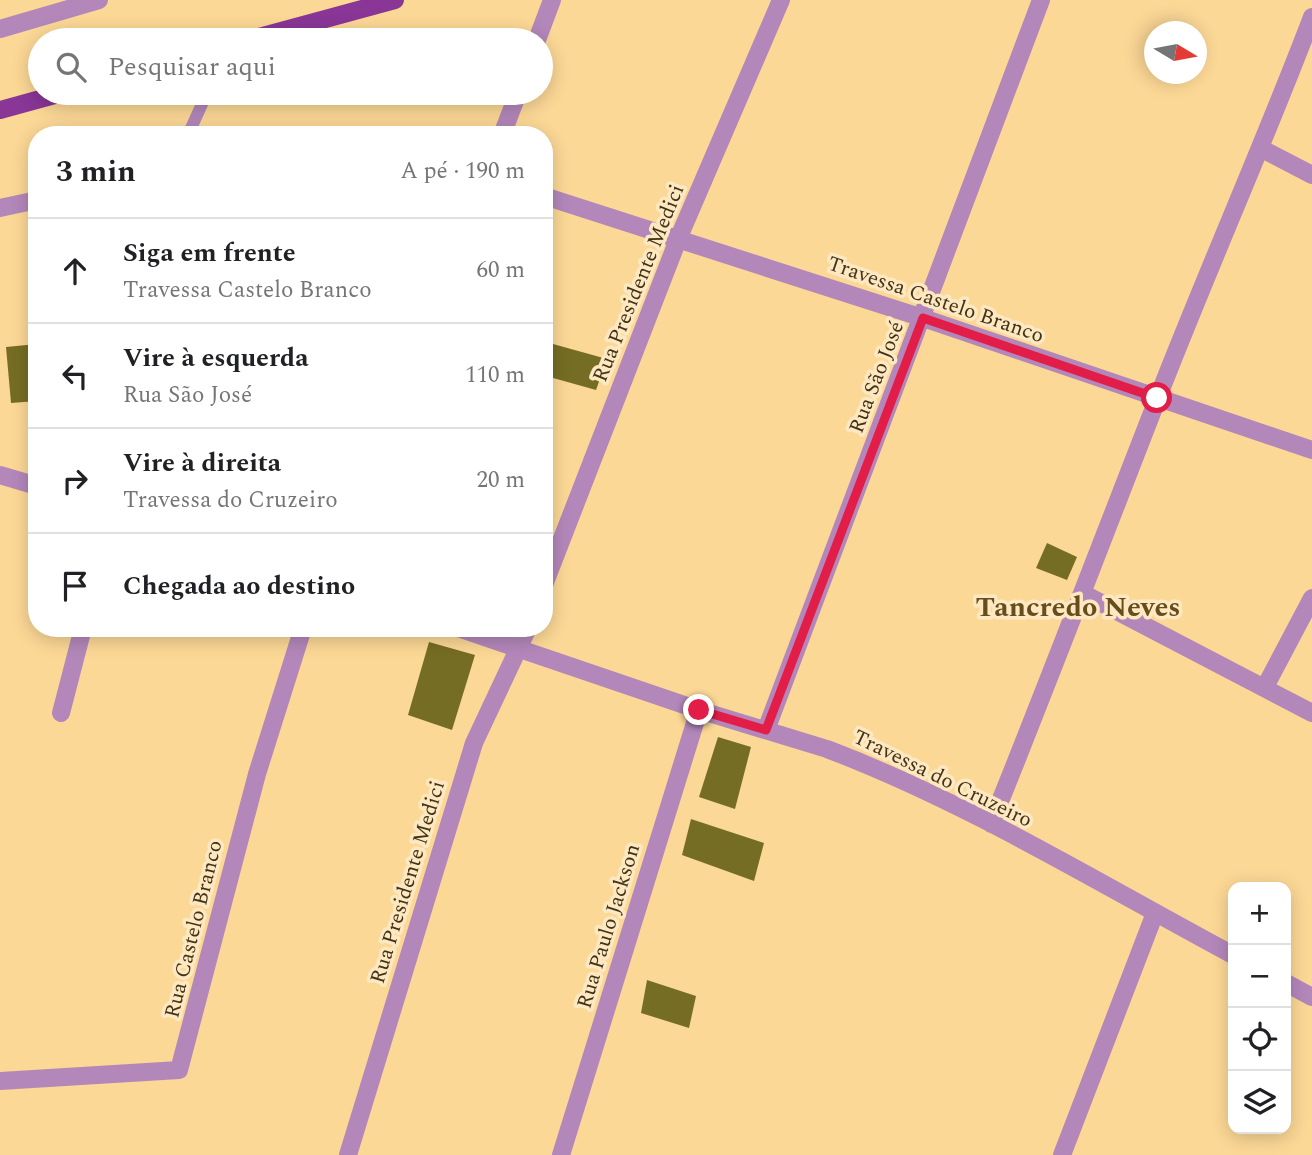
<!DOCTYPE html>
<html lang="pt">
<meta charset="utf-8">
<style>
body{margin:0;font-family:Spectral,serif;background:#f6f6f6;color:#202124}
.controls{position:absolute;right:21px;bottom:21px;display:grid;overflow:hidden;border-radius:14px;box-shadow:0 4px 18px #0003}
.controls button{width:63px;height:63px;display:grid;place-items:center;padding:0;border:0;border-bottom:2px solid #e0e0e0;background:#fff;color:#202124;font:35px sans-serif}
.compass{position:absolute;left:1144px;top:21px;width:63px;height:63px;border-radius:50%;background:#fff;box-shadow:0 4px 18px #0003;rotate:100deg}
.stop{position:absolute;width:21px;height:21px;margin:-16px;border:5px solid #e11d48;border-radius:50%;background:#fff}
.stop.end{background:#e11d48;border-color:#fff;box-shadow:0 2px 7px #0008}
.list{margin:0;padding:0;list-style:none}
h2{display:flex;justify-content:space-between;align-items:center;height:91px;margin:0;padding:0 28px;font-size:30px}
h2 small{font-size:23px;font-weight:400;color:#757577}
.list li{display:grid;grid-template-columns:46px 1fr auto;gap:21px;align-items:center;box-sizing:border-box;height:105px;padding:0 28px;border-top:2px solid #e0e0e0}
.list b{display:block;font-size:26px;white-space:nowrap}
.list p{margin:0;font-size:23px;white-space:nowrap;color:#757577}
.list em{font-size:23px;font-style:normal;color:#757577}
.icon{flex:none;width:38px;height:38px;fill:none;stroke:currentColor;stroke-width:2;stroke-linecap:round;stroke-linejoin:round}
.map{position:relative;flex:none;width:1312px;height:1155px;overflow:hidden}
.search{position:absolute;background:#fff;box-shadow:0 4px 18px #0003;left:28px;top:28px;width:525px;height:77px;display:flex;align-items:center;gap:18px;box-sizing:border-box;padding:0 24px;border-radius:38px;color:#757577;font-size:26px}
.panel{position:absolute;background:#fff;box-shadow:0 4px 18px #0003;left:28px;top:126px;width:525px;height:511px;border-radius:28px}
.map>svg:first-child{display:block}
.building{fill:#766d24}
.lines{fill:none;stroke-linecap:round;stroke-linejoin:round}
.service{stroke:#b387ba;stroke-width:12}
.minor{stroke:#b387ba;stroke-width:18}
.primary{stroke:#893697;stroke-width:18}
.route{stroke:#e11d48;stroke-width:9}
.labels{text-anchor:middle;stroke-width:7;stroke-linejoin:round;paint-order:stroke}
.street-label{font-size:21px;fill:#413318;stroke:#fde8c1}
.district-label{font-size:28px;font-weight:bold;fill:#664d1b;stroke:#fde8c1}
</style>
<div class="map">
<svg width="1312" height="1155" viewBox="0 0 1312 1155">
<rect width="100%" height="100%" fill="#fcd896"/>
<path class="building" d="M37 344V401L11 403 6 347Z
M553 344 607 359 596 390 546 376Z
M1047 543 1077 557 1067 580 1036 568Z
M429 642 475 655 452 730 408 715Z
M718 737 751 747 735 809 699 797Z
M691 819 764 843 754 881 682 855Z
M647 980 696 996 689 1028 641 1013Z"/>
<g class="lines">
<path class="service" d="M188 135 207 93"/>
<path class="minor" d="M0 29 99 0
M537 40 552 0
M502 135 518 93
M1262 149 1312 175
M544 196 923 318 1312 450
M0 208 37 200
M0 475 37 486
M544 585 679 237 781 0
M1084 594 1312 713
M458 628 699 710 827 749C969 803 1100 884 1233 955
M1265 687 1312 598
M61 713 83 628
M766 730 1041 0
M991 824C1048 683 1102 541 1157 400 1207 271 1263 146 1312 17
M1286 983 1312 997
M0 1081 179 1070 257 774 303 628
M348 1155 474 743 528 628
M561 1155 699 710
M1062 1155 1155 913"/>
<path class="primary" d="M248 40 395 0
M0 110 62 93"/>
</g>
<g class="lines">
<path class="route" d="M699 710 766 730 923 318 1157 398"/>
</g>
<g class="labels">
<g class="street-label">
<text transform="translate(638 283) rotate(-68)" y="7">Rua Presidente Medici</text>
<text transform="translate(936 299) rotate(19)" y="7">Travessa Castelo Branco</text>
<text transform="translate(876 377) rotate(-69)" y="7">Rua São José</text>
<text transform="translate(943 778) rotate(26)" y="7">Travessa do Cruzeiro</text>
<text transform="translate(407 882) rotate(-73)" y="7">Rua Presidente Medici</text>
<text transform="translate(608 926) rotate(-73)" y="7">Rua Paulo Jackson</text>
<text transform="translate(193 929) rotate(-76)" y="7">Rua Castelo Branco</text>
</g>
<g class="district-label">
<text x="1078" y="616">Tancredo Neves</text>
</g>
</g>
</svg>
<div class="controls">
<button>+</button>
<button>−</button>
<button><svg class="icon" aria-label="locate" viewBox="0 0 24 24"><circle cx="12" cy="12" r="6"/><path d="M12 2v4M12 18v4M2 12h4M18 12h4"/></svg></button>
<button><svg class="icon" aria-label="layers" viewBox="0 0 24 24"><path d="M12 4l9 5-9 5-9-5zM3 14l9 5 9-5"/></svg></button>
</div>
<svg class="compass" viewBox="-18 -18 36 36"><path d="M0-13l5 13h-10z" fill="#e53935"/><path d="M0 13l5-13h-10z" fill="#757577"/></svg>
<div class="stop" style="left:1157px;top:398px"></div>
<div class="stop end" style="left:699px;top:710px"></div>
<div class="search"><svg class="icon" aria-label="search" viewBox="0 0 24 24"><circle cx="10" cy="10" r="6"/><path d="M15 15l6 6"/></svg>Pesquisar aqui</div>
<section class="panel">
<h2>3 min<small>A pé · 190 m</small></h2>
<ul class="list">
<li><svg class="icon" aria-label="ahead" viewBox="0 0 24 24"><path d="M12 20V5M6 11l6-6 6 6"/></svg><div><b>Siga em frente</b><p>Travessa Castelo Branco</p></div><em>60 m</em></li>
<li><svg class="icon" aria-label="left" viewBox="0 0 24 24"><path d="M17 20v-9H6M10 6l-5 5 5 5"/></svg><div><b>Vire à esquerda</b><p>Rua São José</p></div><em>110 m</em></li>
<li><svg class="icon" aria-label="right" viewBox="0 0 24 24"><path d="M7 20v-9h11M14 6l5 5-5 5"/></svg><div><b>Vire à direita</b><p>Travessa do Cruzeiro</p></div><em>20 m</em></li>
<li><svg class="icon" aria-label="arrive" viewBox="0 0 24 24"><path d="M6 21V4h12l-3 4 3 4H6"/></svg><div><b>Chegada ao destino</b></div></li>
</ul>
</section>
</div>
